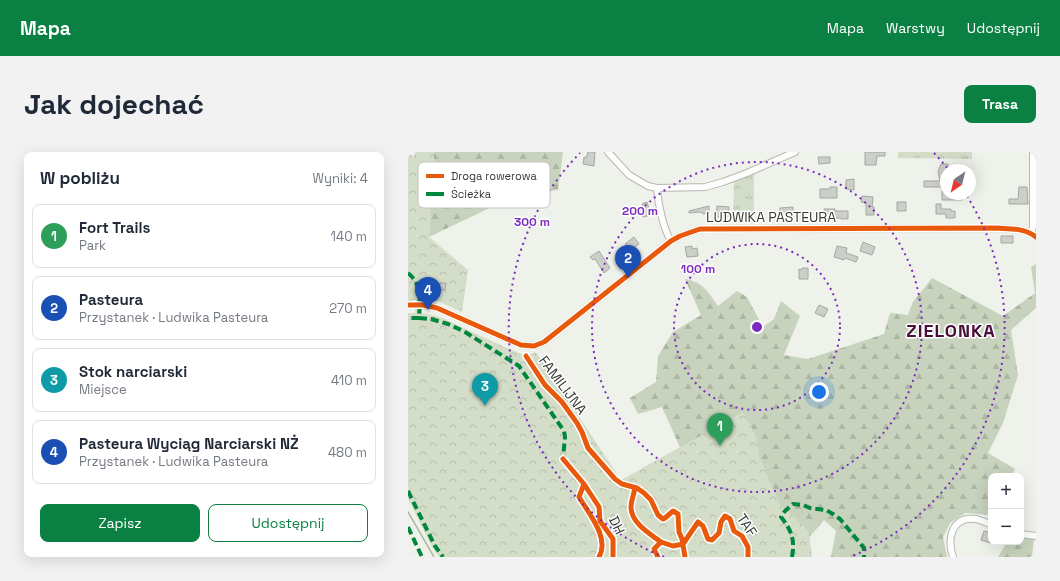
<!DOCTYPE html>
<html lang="pl">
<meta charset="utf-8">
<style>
body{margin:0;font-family:"Space Grotesk",sans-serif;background:#f2f2f3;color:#1f2937}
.controls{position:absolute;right:12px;bottom:12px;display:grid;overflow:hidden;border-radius:8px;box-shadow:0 4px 16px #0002}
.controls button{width:36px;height:36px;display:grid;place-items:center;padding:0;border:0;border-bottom:1px solid #e0e1e3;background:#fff;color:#1f2937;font:20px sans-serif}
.compass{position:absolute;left:532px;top:12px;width:36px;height:36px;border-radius:50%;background:#fff;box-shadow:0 4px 16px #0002;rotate:215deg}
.you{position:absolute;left:411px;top:240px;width:14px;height:14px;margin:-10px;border:3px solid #fff;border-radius:50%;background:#1a73e8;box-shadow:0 0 0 6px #1a73e833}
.badge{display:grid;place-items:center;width:26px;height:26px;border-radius:50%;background:#0b8043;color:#fff;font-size:13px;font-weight:700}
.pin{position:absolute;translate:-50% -33px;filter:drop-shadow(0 1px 2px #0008)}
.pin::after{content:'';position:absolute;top:21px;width:14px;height:12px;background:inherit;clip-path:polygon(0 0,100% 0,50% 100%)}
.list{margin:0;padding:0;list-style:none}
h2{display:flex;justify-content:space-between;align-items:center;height:52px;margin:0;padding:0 16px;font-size:17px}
h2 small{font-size:13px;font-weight:400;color:#747a83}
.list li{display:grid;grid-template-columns:26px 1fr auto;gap:12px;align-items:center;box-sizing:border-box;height:64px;margin:0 8px 8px;padding:0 8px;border:1px solid #e0e1e3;border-radius:8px}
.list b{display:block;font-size:15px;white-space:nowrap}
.list p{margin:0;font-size:13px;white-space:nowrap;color:#747a83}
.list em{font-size:13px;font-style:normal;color:#747a83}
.actions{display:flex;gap:8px;padding:12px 16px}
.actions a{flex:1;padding:9px 0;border:1px solid #0b8043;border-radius:8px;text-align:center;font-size:14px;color:#0b8043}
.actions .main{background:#0b8043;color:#fff}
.map{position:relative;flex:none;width:628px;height:405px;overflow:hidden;border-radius:8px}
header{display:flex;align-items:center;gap:24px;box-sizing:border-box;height:56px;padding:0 20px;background:#0b8043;color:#fff}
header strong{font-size:19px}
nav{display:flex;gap:22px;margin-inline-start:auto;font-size:14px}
.intro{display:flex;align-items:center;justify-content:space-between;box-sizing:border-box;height:96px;padding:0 24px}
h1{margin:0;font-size:28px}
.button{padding:10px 18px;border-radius:8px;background:#0b8043;color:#fff;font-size:14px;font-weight:700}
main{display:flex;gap:24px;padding:0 24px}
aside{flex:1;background:#fff;border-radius:8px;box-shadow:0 4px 16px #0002}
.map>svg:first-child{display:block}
.grass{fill:url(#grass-tufts)}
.forest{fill:url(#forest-firs)}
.park{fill:url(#park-crowns)}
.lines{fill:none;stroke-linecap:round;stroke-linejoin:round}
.stream{stroke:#abb89e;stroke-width:1.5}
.building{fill:#cccfc8;stroke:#a4a8a1}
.street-casing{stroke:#b6b9b2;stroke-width:8}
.street{stroke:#fcfdfc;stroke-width:6}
.quiet{stroke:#00873e;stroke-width:4;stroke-dasharray:8 4;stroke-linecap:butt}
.cycleway-casing{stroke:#fff;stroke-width:8}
.cycleway{stroke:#e8590c;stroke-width:5}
.ring{fill:none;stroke:#7b2cbf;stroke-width:2;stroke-dasharray:2 4}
.labels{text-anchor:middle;stroke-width:3;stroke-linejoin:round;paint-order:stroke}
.street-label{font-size:14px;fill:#373a34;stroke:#fff}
.district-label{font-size:18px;font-weight:bold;letter-spacing:1px;fill:#470f3a;stroke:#fff}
.key{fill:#fff;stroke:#c3c4c2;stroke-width:1}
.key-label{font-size:11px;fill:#373a34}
.centre{fill:#7b2cbf;stroke:#fff;stroke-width:2}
.ring-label{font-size:12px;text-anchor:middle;font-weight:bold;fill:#7b2cbf;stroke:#fff;stroke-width:3;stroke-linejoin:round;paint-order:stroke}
</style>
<header>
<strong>Mapa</strong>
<nav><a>Mapa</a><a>Warstwy</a><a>Udostępnij</a></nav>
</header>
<div class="intro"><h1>Jak dojechać</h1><a class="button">Trasa</a></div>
<main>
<aside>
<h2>W pobliżu<small>Wyniki: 4</small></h2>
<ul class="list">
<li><span class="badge" style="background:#2e9e5b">1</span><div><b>Fort Trails</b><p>Park</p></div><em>140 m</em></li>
<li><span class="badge" style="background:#1a4fb4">2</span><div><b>Pasteura</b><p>Przystanek · Ludwika Pasteura</p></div><em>270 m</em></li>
<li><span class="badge" style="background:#0f9aa8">3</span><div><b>Stok narciarski</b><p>Miejsce</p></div><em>410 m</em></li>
<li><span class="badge" style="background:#1a4fb4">4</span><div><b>Pasteura Wyciąg Narciarski NŻ</b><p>Przystanek · Ludwika Pasteura</p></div><em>480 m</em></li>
</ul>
<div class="actions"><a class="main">Zapisz</a><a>Udostępnij</a></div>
</aside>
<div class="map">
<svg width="628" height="405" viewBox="0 0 628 405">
<defs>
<pattern id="grass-tufts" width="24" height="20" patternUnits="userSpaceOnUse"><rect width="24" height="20" fill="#d3ddc8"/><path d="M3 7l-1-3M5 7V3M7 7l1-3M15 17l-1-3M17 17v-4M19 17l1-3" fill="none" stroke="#b6beac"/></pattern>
<pattern id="forest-firs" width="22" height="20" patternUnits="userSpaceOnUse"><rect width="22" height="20" fill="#c7d3bc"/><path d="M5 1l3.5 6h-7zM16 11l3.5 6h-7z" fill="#acb6a2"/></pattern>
<pattern id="park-crowns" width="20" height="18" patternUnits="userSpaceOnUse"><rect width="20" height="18" fill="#d3ddc8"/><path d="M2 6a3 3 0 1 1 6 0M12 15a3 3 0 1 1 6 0" fill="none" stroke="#b6beac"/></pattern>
</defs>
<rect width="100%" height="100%" fill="#eef2ea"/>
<path class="grass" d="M490 0H564V7L490 6Z
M346 21V71H325L326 29Z"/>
<path class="forest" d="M26 0H155L150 38 109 43 21 85Z
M628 112V156L603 178 610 223 595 271 580 301 607 317 603 324H583V360L582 363 557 361 542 371 535 385 539 405H423L428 379 416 368 399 388 275 302 254 255 230 262 222 246 248 230 250 204 265 180 293 163 277 127C295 130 300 140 310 154L329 139 339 145 355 175 366 167 373 149 392 164 376 203 400 207 476 182 482 161 500 163 505 150 524 126 595 164 627 141 623 115Z
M613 384 626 386 624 405H590L599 390H613Z"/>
<path class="park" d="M0 0 5 5 8 0H26L21 85 60 118 54 160 23 146H15L14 161 32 165 99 196 119 204 128 200 213 328 335 260 348 284 351 304 373 355 380 359 401 380 404 405H31L24 395 0 347V161H7L8 148 0 149Z"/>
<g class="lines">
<path class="stream" d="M0 360 26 405"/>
</g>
<path class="building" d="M180 0H187L186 14 175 12 176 5 178 6Z
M457 0H477V4H469L468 13H457Z
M410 5H422V11L411 12Z
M533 12H540V18H538V42H554V48H534V35H516V29H532L530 20Z
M446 27V38L438 37V28Z
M422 35H429V46H412V37H422Z
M611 35H619L620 52H601V47H610Z
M454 44 465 45 464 55H466V63H458V51L453 50Z
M239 50 243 63 235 65 233 61 225 63 223 59 235 54 234 52Z
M489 50H498V59H489Z
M528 52H533V57H543V59H547V66H538V62H528Z
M301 54V61L295 62V61L292 60 281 61V59Z
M309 54 321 55 320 65H308Z
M385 55V62L371 63 372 56Z
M416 57H427V59H440V67H433V66H416Z
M593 84H605V91H593Z
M226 85 231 92 222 98 217 92Z
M455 90 467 95 464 103 452 99Z
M284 94V97L289 96 290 104 279 105 277 95Z
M429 94 439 96 438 101 450 105 448 110 437 106 436 108 426 105Z
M191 99 202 116 196 121 187 107 185 108 182 105Z
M394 116H400V127H391V117L393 118Z
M18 131 32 132V131H38L37 138 17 136Z
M411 153 420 157 416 165 407 161Z
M576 379 583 381V391L573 388Z"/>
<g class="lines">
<defs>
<path id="street" d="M200 0 221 23 240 34 249 36 297 35 315 30 339 21 387 0
M249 36C250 52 255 76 263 89
M623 81 625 75V0
M0 153H15L29 156 113 193 126 194 136 190 263 89 272 84 292 77 589 76C603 77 617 76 628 85
M613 382 628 384
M545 405C539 387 543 364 568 367 573 368 578 371 583 372"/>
</defs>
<use href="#street" class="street-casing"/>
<use href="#street" class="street"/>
<path class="quiet" d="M0 121C14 132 12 149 11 166H0
M11 166 23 167 40 172 57 180 111 214 156 279 157 285 155 307
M0 339 27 394 35 405
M0 375 14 405
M384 405C387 388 384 379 373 365L377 359 385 352 395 353 402 356 418 358 425 362 432 367 456 396V405"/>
<defs>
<path id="cycleway" d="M0 153H15L29 156 113 193 126 194 136 190 263 89 272 84 292 77 589 76C603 77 617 76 628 85
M118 204 137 233 154 250 169 271 174 280 180 296 207 327 214 332 229 336 236 341 243 348 250 363 255 367 257 366 265 359 270 362 271 380 274 387 277 405
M155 307 176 332 191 355 192 369 205 387V405
M176 332 171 345C181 362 202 386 191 405
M227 336C226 342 223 349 223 355 223 371 242 382 253 390L246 397 250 405
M253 390 265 394 275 392 290 370 295 374 300 387 304 388 311 381 313 370 317 364 322 367 326 379 334 384 340 395V405"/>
</defs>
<use href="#cycleway" class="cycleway-casing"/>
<use href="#cycleway" class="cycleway"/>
</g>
<g class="ring">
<circle cx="349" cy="175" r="83"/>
<circle cx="349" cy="175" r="165"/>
<path d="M256 405A248 248 0 0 1 172 1M526 1A248 248 0 0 1 540 17M559 44A248 248 0 0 1 442 405"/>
</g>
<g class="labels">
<g class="street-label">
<text x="363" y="70">LUDWIKA PASTEURA</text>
<text transform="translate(155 233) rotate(53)" y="5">FAMILIJNA</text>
<text transform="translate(209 373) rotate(64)" y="5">DH</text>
<text transform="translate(339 373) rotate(56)" y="5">TAF</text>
</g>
<g class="district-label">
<text x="543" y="185">ZIELONKA</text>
</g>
</g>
<rect x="10" y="10" width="132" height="46" rx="6" class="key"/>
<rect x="18" y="22" width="18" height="4" fill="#e8590c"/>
<rect x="18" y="40" width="18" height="4" fill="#00873e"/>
<g class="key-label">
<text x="43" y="28">Droga rowerowa</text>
<text x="43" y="46">Ścieżka</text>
</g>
<circle cx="349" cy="175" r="6" class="centre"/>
<g class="ring-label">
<text x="232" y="63">200 m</text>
<text x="124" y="74">300 m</text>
<text x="290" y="121">100 m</text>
</g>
</svg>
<div class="controls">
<button>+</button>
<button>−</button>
</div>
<svg class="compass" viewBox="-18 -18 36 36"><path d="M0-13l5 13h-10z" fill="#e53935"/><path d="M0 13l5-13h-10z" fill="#747a83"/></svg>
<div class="you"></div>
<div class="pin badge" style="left:312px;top:294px;background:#2e9e5b">1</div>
<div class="pin badge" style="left:220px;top:126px;background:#1a4fb4">2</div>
<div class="pin badge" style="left:77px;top:254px;background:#0f9aa8">3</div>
<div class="pin badge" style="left:20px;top:158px;background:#1a4fb4">4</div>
</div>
</main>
